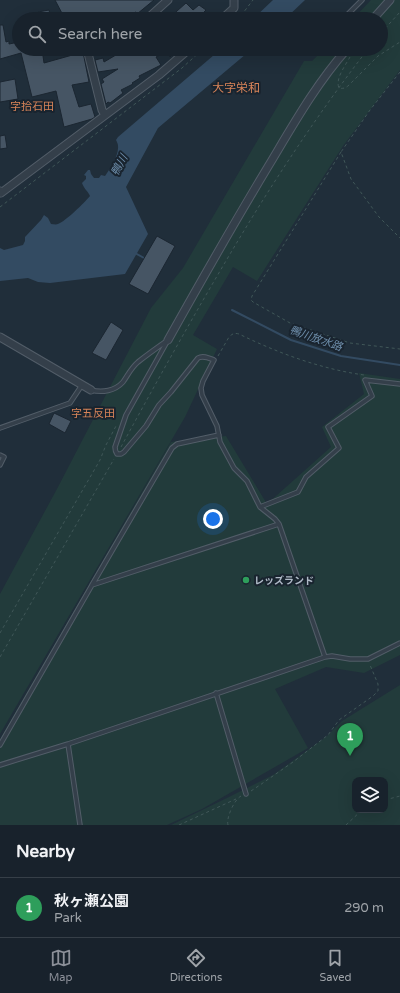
<!DOCTYPE html>
<meta charset="utf-8">
<style>
body{margin:0;font-family:"Varela Round","Noto Sans JP",sans-serif;background:#252f38;color:#f1f3f6}
.controls{position:absolute;right:12px;bottom:12px;display:grid;overflow:hidden;border-radius:8px;box-shadow:0 4px 16px #0002}
.controls button{width:36px;height:36px;display:grid;place-items:center;padding:0;border:0;border-bottom:1px solid #363f48;background:#18222c;color:#f1f3f6;font:20px sans-serif}
.you{position:absolute;left:213px;top:519px;width:14px;height:14px;margin:-10px;border:3px solid #fff;border-radius:50%;background:#1a73e8;box-shadow:0 0 0 6px #1a73e833}
.badge{display:grid;place-items:center;width:26px;height:26px;border-radius:50%;background:#8c9099;color:#fff;font-size:13px;font-weight:700}
.pin{position:absolute;translate:-50% -33px;filter:drop-shadow(0 1px 2px #0008)}
.pin::after{content:'';position:absolute;top:21px;width:14px;height:12px;background:inherit;clip-path:polygon(0 0,100% 0,50% 100%)}
.list{margin:0;padding:0;list-style:none}
h2{display:flex;justify-content:space-between;align-items:center;height:52px;margin:0;padding:0 16px;font-size:17px}
h2 small{font-size:13px;font-weight:400;color:#9fa4a9}
.list li{display:grid;grid-template-columns:26px 1fr auto;gap:12px;align-items:center;box-sizing:border-box;height:60px;padding:0 16px;border-top:1px solid #363f48}
.list b{display:block;font-size:15px;white-space:nowrap}
.list p{margin:0;font-size:13px;white-space:nowrap;color:#9fa4a9}
.list em{font-size:13px;font-style:normal;color:#9fa4a9}
.icon{flex:none;width:22px;height:22px;fill:none;stroke:currentColor;stroke-width:2;stroke-linecap:round;stroke-linejoin:round}
.map{position:relative;flex:none;width:400px;height:825px;overflow:hidden}
.search{position:absolute;background:#18222c;box-shadow:0 4px 16px #0002;left:12px;right:12px;top:12px;height:44px;display:flex;align-items:center;gap:10px;box-sizing:border-box;padding:0 14px;border-radius:22px;color:#9fa4a9;font-size:15px}
.sheet{height:112px;background:#18222c}
nav{display:flex;justify-content:space-around;align-items:center;box-sizing:border-box;height:56px;border-top:1px solid #363f48;background:#18222c;font-size:11px;color:#9fa4a9}
nav a{display:grid;justify-items:center;gap:2px}
nav .on{color:#8c9099}
.map>svg:first-child{display:block}
.green{fill:#223b3b;fill-rule:evenodd}
.water{fill:#334b62}
.lines{fill:none;stroke-linecap:round;stroke-linejoin:round}
.stream{stroke:#334b62;stroke-width:2}
.building{fill:#465564;stroke:#1b2631}
.service-casing{stroke:#525d68;stroke-width:5.5}
.minor-casing{stroke:#525d68;stroke-width:9}
.path{stroke:#405758;stroke-width:1;stroke-dasharray:3 3;stroke-linecap:butt}
.service{stroke:#343f4a;stroke-width:3.5}
.minor{stroke:#343f4a;stroke-width:7}
.leisure-dot{fill:#2e9e5b;stroke:#19242f;stroke-width:1.5}
.labels{text-anchor:middle;stroke-width:4;stroke-linejoin:round;paint-order:stroke}
.poi-label{font-size:10px;font-weight:bold;fill:#afbac7;stroke:#19242f;text-anchor:start}
.neighbourhood-label{font-size:11px;fill:#d88459;stroke:#19242f}
.water-label{font-size:11px;font-style:italic;fill:#6e8eab;stroke:#19242f}
.quarter-label{font-size:12px;fill:#d88459;stroke:#19242f}
</style>
<div class="map">
<svg width="400" height="825" viewBox="0 0 400 825">
<rect width="100%" height="100%" fill="#202e3a"/>
<path class="green" d="M371 0H400V70L343 146 257 281 233 267 193 335 217 349 185 417 0 734V594L58 487 151 308 183 268 304 61H312L324 49H381V19H353Z
M359 373 400 379V655L364 673 326 667 275 689 308 748 202 809 167 825H0V739L171 442 226 436 267 504 331 447 322 427 364 394Z
M400 685V825H171L229 797 273 775 326 737 342 721ZM355 780H385V810H355Z"/>
<path class="water" d="M273 0H305L285 19H253Z
M221 49H252L158 128 126 187 148 234 125 274 50 283 38 282 28 278 0 281V248L4 250 23 245 25 241V237L41 220 44 215 48 218 51 224C53 224 56 225 58 224 66 221 84 203 90 196 88 191 84 189 82 183L86 179V176L84 175 88 170H90L91 174 94 178H99L101 175 105 176C110 169 119 155 118 146 118 144 117 142 116 140L118 137Z"/>
<g class="lines">
<path class="stream" d="M135 253 144 258
M232 310 291 340 341 356 400 365"/>
</g>
<path class="building" d="M55 0H154L137 14 136 12 118 19H82L80 13 70 19H65Z
M186 3 193 10 199 5 206 10 197 19H168Z
M49 10 51 19H40L38 12Z
M0 25H3L6 42 9 41V44L19 42V49H42L44 63 83 52 89 82 72 85 79 107 91 104 95 117 92 119 64 127 56 91 32 97 21 53 0 59Z
M126 49H176L173 52 174 53 170 57 166 52 156 57 161 65 139 76 140 78 132 83 133 84 121 90 123 93 114 100 110 103 108 102 106 104 101 84 104 82 102 79 118 69 98 72 95 60 103 58 104 62Z
M15 79 18 99 0 102V82Z
M5 135 7 148 0 149V136Z
M157 236 175 246 148 294 129 284Z
M111 322 123 330 106 360 92 353Z
M54 413 71 421 65 433 49 424Z"/>
<g class="lines">
<defs>
<path id="service" d="M343 19 362 0
M91 390C102 393 115 391 123 382 128 375 131 368 138 362 148 354 158 347 168 340L126 415 115 447C115 450 115 451 117 454H121L124 452 146 426 159 405 171 392 198 358C203 355 209 358 214 360L203 381 201 388 202 395 217 426 220 442 234 468 247 481 260 507 275 519 279 524
M0 428 70 403 82 385
M0 455 4 457 0 465
M260 507 298 492 306 477 339 448 328 427 372 396 365 380 400 384
M92 585 172 448 177 444 219 435
M325 657 332 656 350 659H368L400 643
M216 693 246 794
M68 744 80 825
M0 745 92 585 279 524 325 657 68 744 0 765"/>
<path id="minor" d="M147 19 168 0
M222 19 234 8V0
M373 19 390 0
M87 49 102 110 105 115
M0 191 1 193 159 75 189 49
M0 337 91 390
M168 340C201 281 234 223 269 165 293 125 316 84 347 49"/>
</defs>
<use href="#service" class="service-casing"/>
<use href="#minor" class="minor-casing"/>
<path class="path" d="M236 19 243 13 253 0
M381 33 400 12
M350 57C345 66 335 79 339 88 343 89 346 88 349 85L378 56 400 42
M400 72 370 110 341 152 351 179 379 217 400 238
M341 152 252 296 251 300 253 302 290 323 350 343 400 349
M0 207 182 68 203 49
M218 356 229 337C233 333 235 333 239 334 278 353 321 369 364 375
M121 447C158 379 196 311 236 244 276 177 320 111 368 49
M0 633 100 460 106 445 116 426
M0 657 114 459
M251 791 260 785 293 762 328 735 339 720 373 696 378 691V684L370 665
M385 800 400 796
M179 825 236 799
M228 825C226 818 234 800 241 796
M346 825 362 810"/>
<use href="#service" class="service"/>
<use href="#minor" class="minor"/>
</g>
<circle class="leisure-dot" cx="246" cy="580" r="4"/>
<g class="labels">
<g class="poi-label">
<text x="254" y="584">レッズランド</text>
</g>
<g class="neighbourhood-label">
<text x="32" y="110">字拾石田</text>
<text x="93" y="417">字五反田</text>
</g>
<g class="water-label">
<text transform="translate(119 165) rotate(-62)" y="4">鴨川</text>
<text transform="translate(316 338) rotate(19)" y="4">鴨川放水路</text>
</g>
<g class="quarter-label">
<text x="236" y="92">大字栄和</text>
</g>
</g>
</svg>
<div class="controls">
<button><svg class="icon" aria-label="layers" viewBox="0 0 24 24"><path d="M12 4l9 5-9 5-9-5zM3 14l9 5 9-5"/></svg></button>
</div>
<div class="you"></div>
<div class="pin badge" style="left:350px;top:756px;background:#2e9e5b">1</div>
<div class="search"><svg class="icon" aria-label="search" viewBox="0 0 24 24"><circle cx="10" cy="10" r="6"/><path d="M15 15l6 6"/></svg>Search here</div>
</div>
<section class="sheet">
<h2>Nearby<small></small></h2>
<ul class="list">
<li><span class="badge" style="background:#2e9e5b">1</span><div><b>秋ヶ瀬公園</b><p>Park</p></div><em>290 m</em></li>
</ul>
</section>
<nav>
<a class="on"><svg class="icon" aria-label="map" viewBox="0 0 24 24"><path d="M3 6l6-2 6 2 6-2v14l-6 2-6-2-6 2zM9 4v14M15 6v14"/></svg>Map</a>
<a><svg class="icon" aria-label="directions" viewBox="0 0 24 24"><path d="M12 3l9 9-9 9-9-9zM9 14v-3h6M13 9l2 2-2 2"/></svg>Directions</a>
<a><svg class="icon" aria-label="saved" viewBox="0 0 24 24"><path d="M7 4h10v16l-5-4-5 4z"/></svg>Saved</a>
</nav>
